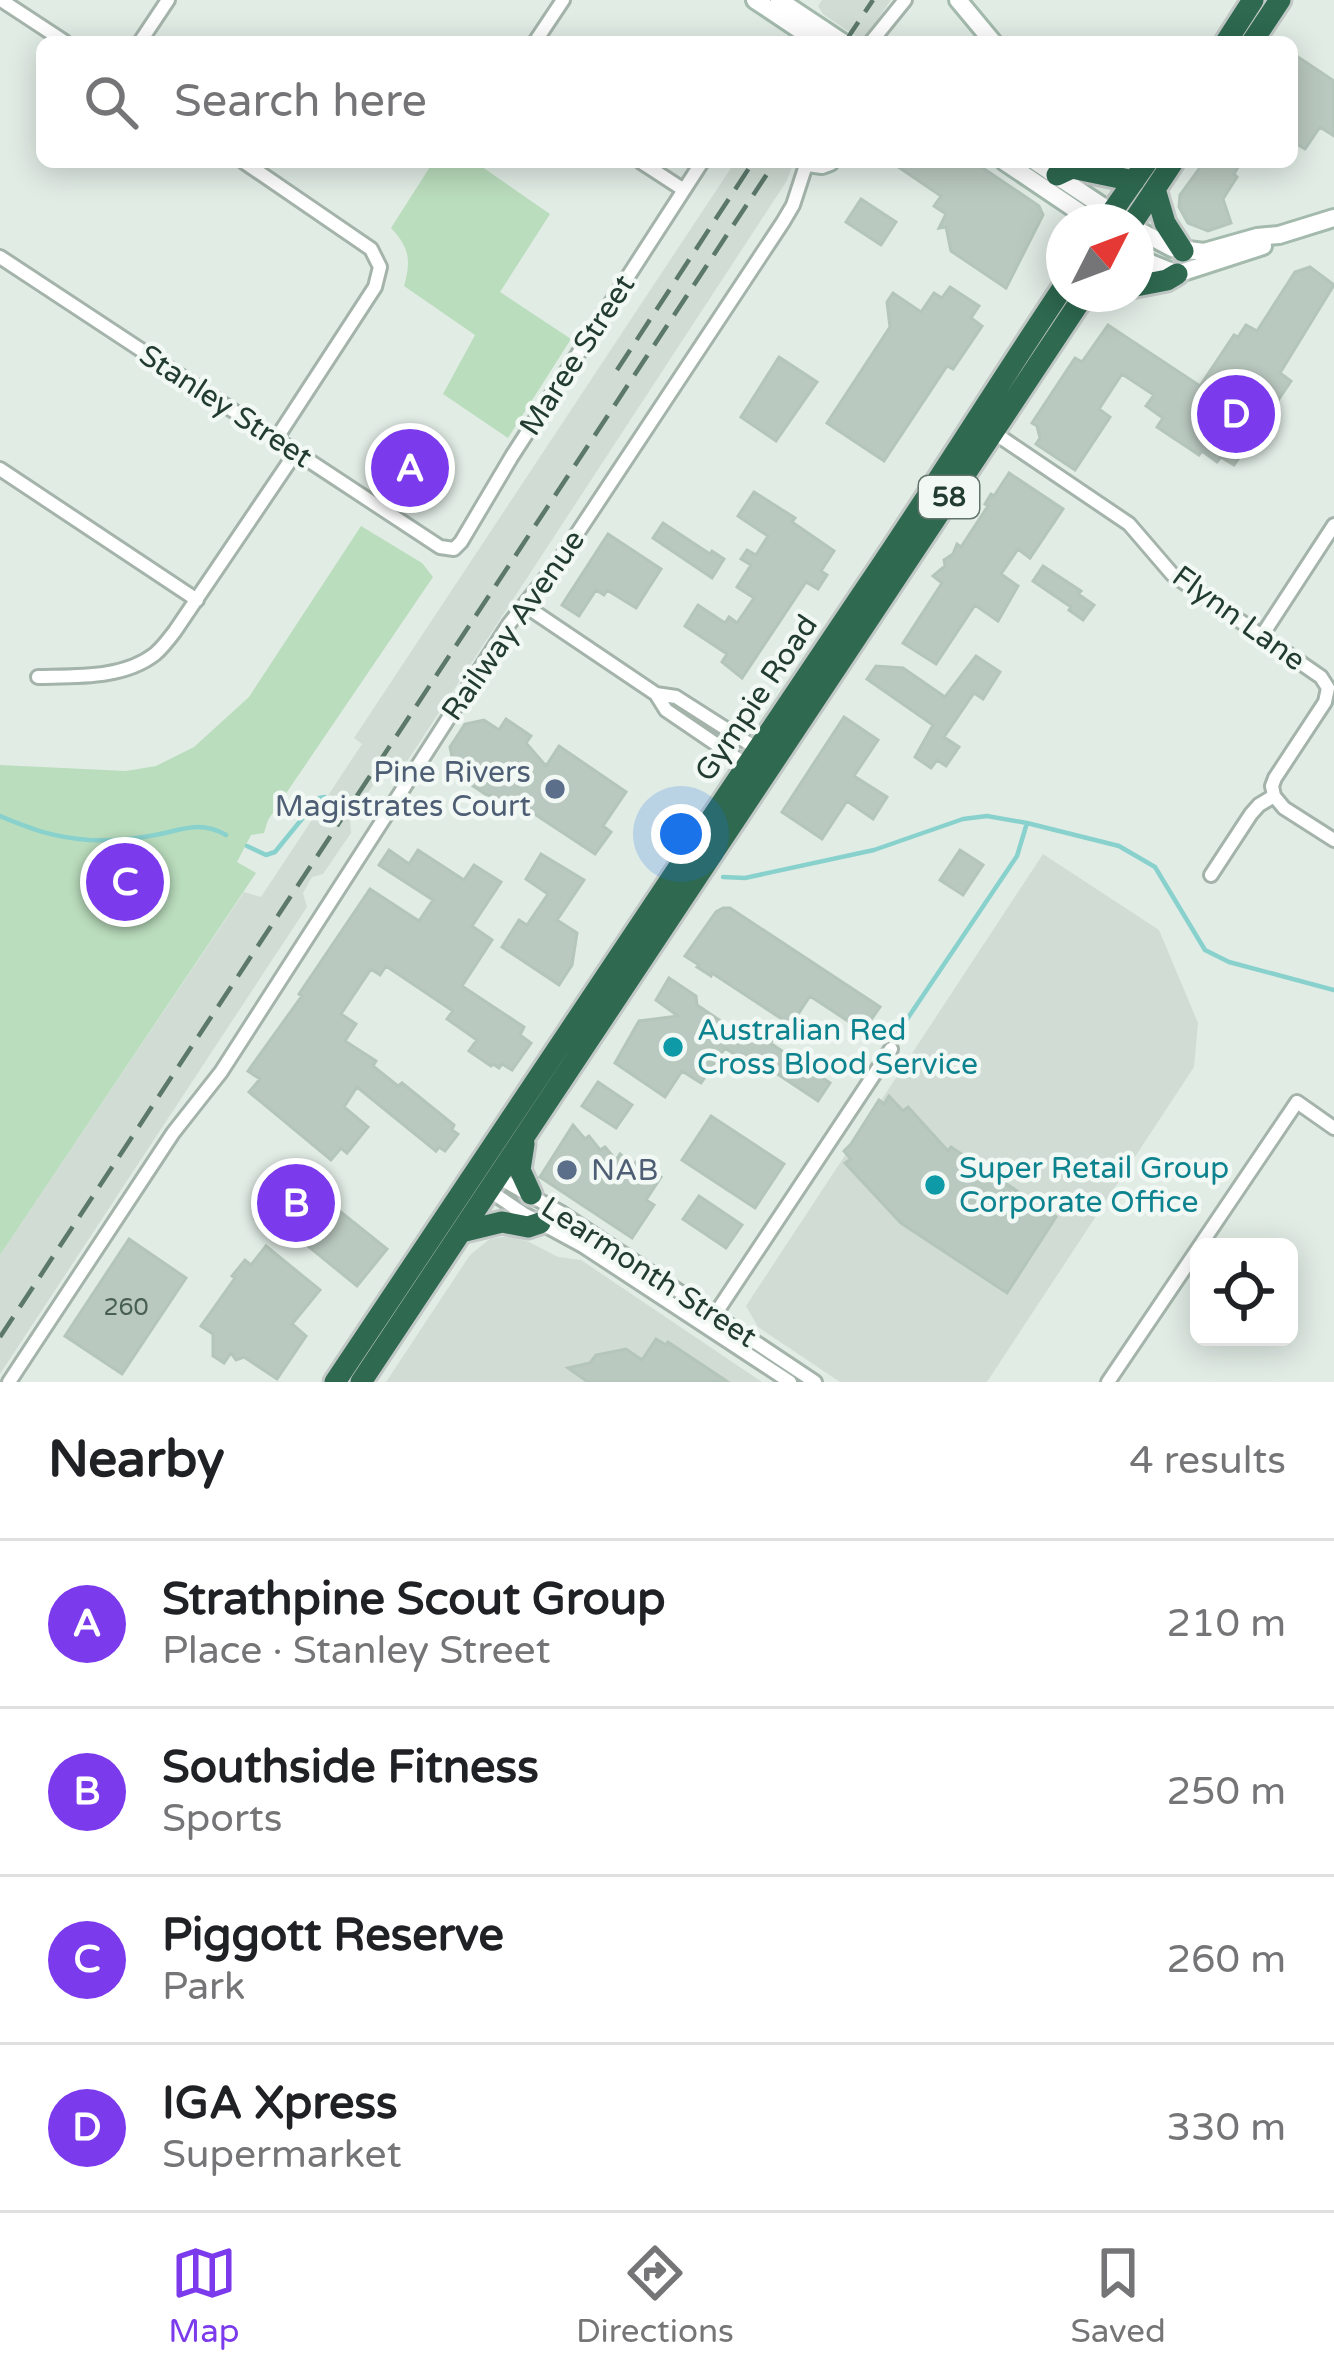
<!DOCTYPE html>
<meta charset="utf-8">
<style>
body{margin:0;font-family:"Varela Round",sans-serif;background:#f6f6f6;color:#202124}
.controls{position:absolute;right:36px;bottom:36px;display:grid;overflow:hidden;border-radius:18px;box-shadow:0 6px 30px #0003}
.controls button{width:108px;height:108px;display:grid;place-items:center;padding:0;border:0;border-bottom:3px solid #e0e0e0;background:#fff;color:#202124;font:60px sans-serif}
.compass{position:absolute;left:1046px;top:204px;width:108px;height:108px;border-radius:50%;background:#fff;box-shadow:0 6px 30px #0003;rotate:48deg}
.you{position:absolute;left:681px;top:834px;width:42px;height:42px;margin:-30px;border:9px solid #fff;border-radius:50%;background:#1a73e8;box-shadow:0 0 0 18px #1a73e833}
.badge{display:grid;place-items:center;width:78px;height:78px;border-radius:50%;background:#7c3aed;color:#fff;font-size:39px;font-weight:700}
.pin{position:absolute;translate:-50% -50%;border:6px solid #fff;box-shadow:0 3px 12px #0006}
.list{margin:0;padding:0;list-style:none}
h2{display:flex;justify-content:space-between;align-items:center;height:156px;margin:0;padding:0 48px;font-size:51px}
h2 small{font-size:39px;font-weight:400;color:#757577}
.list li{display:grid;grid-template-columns:78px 1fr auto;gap:36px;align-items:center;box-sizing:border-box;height:168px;padding:0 48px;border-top:3px solid #e0e0e0}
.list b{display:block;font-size:45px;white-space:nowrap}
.list p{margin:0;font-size:39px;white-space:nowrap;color:#757577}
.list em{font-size:39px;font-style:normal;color:#757577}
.icon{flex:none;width:66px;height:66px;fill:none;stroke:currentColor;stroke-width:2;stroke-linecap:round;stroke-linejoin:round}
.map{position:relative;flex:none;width:1334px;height:1382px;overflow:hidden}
.search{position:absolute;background:#fff;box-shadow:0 6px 30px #0003;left:36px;right:36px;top:36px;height:132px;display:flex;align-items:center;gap:30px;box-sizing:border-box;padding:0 42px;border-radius:18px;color:#757577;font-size:45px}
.sheet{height:828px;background:#fff}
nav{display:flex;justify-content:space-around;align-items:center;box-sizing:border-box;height:168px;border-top:3px solid #e0e0e0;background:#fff;font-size:33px;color:#757577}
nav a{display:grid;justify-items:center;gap:6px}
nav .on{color:#7c3aed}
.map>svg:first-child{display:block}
.built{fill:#d0dcd4}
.green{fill:#baddbd}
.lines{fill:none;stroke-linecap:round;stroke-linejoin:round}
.stream{stroke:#89d1cd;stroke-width:4.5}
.building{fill:#bac9c0;stroke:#b4c5ba;stroke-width:3}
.street-casing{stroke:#a4b4ab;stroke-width:18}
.secondary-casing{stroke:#a3baad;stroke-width:22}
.highway-casing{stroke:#c1c8c5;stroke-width:27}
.street{stroke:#fff;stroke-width:12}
.secondary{stroke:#fff;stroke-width:16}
.highway{stroke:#2e6950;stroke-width:21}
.rail{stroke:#5c786b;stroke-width:4.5;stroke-dasharray:24 12;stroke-linecap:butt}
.secondary-bridge-casing{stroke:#a3baad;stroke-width:22;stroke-linecap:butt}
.secondary-bridge{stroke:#fff;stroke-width:16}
.service-dot{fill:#5c6f8a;stroke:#f2f8f4;stroke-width:4.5}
.culture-dot{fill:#0f9aa8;stroke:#f2f8f4;stroke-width:4.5}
.labels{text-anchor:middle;stroke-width:9;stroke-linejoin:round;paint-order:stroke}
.number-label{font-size:24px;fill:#485f54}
.shield{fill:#f2f8f4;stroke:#60746b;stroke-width:3}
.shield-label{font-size:27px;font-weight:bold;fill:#223c30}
.street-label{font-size:30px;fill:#223c30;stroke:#f2f8f4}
.service-label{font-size:30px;fill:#4e5e75;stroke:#f2f8f4;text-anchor:end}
.culture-label{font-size:30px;fill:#0d838f;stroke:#f2f8f4;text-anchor:start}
</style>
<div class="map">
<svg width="1334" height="1382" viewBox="0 0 1334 1382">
<rect width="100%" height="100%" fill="#e1ece5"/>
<path class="built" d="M822 0H891L863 41 823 14 818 6Z
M735 162H794L786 182 408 760 378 778 350 819 351 833 323 874 312 877 303 893 307 907 0 1374V1255L244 892 261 897 362 744 354 738Z
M1043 854 1159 930 1198 1023 1194 1067 987 1382H840L758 1327 746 1306Z
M509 1236 529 1242 558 1257 581 1260 762 1382H386L470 1255 490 1239Z"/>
<path class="green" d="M433 162H475L550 214 500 292 571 339 508 438 443 394 475 335 404 286C411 261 410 248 391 228Z
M361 526 422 563 433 577 268 820 264 833 251 835 237 862 256 873 0 1255V765L126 771 156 766 194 747 249 697Z"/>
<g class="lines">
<path class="stream" d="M371 798 383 799
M0 816C34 830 52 837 89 840 110 841 135 839 155 835 182 830 200 820 226 835
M247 846 266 855 275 852 319 798 325 797
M723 877 745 878 874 850 963 819 987 816 1027 823 1119 846 1155 867 1205 950 1229 962 1334 990
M891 1043 1017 856 1027 823"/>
</g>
<path class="building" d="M1292 53 1334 81V136L1320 127 1305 149 1292 141Z
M891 162H974L1039 206 1043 215 1006 288 951 251 946 227 939 228 946 214 934 206 941 196Z
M1204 162H1241L1234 174 1237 177 1223 199 1231 223 1208 231 1188 223 1179 207 1180 195Z
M861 199 896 222 881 245 846 222Z
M1310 267 1334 285 1280 373 1291 381 1234 465 1221 457 1217 462 1202 451 1199 455 1157 427 1163 418 1146 406 1154 395 1122 374 1099 409 1110 417 1075 470 1036 444 1040 438 1037 426 1032 423 1075 358 1082 362 1108 325 1200 386 1234 335 1238 337 1246 325 1257 331 1295 272Z
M950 287 979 306 971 318 982 326 953 369 947 366 884 461 827 423 890 327 887 302 893 293 921 312 934 293 942 298Z
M779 357 817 382 776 441 741 417Z
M1009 473 1063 509 1030 558 1018 549 1001 574 1018 586 998 621 975 605 936 664 903 643 942 583 933 576 945 566 944 560 953 554 957 544 961 547 988 506 985 504 991 494 994 496Z
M754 492 795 518 792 522 834 551 821 571 827 575 818 589 806 582 742 678 722 662 727 654 685 626 698 605 725 623 729 617 737 623 754 598 737 587 751 565 741 559 747 550 756 555 768 536 738 516Z
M663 523 710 554 712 551 724 559 712 578 653 538Z
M608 534 661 569 636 608 607 590 604 595 596 590 579 616 562 605Z
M1043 566 1081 591 1078 594 1094 605 1083 620 1069 610 1071 607 1033 581Z
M976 656 1000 672 983 699 974 693 944 737 959 747 946 766 937 760 931 768 915 757 933 725 867 679 876 666 903 668 945 697Z
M844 717 878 740 854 776 887 797 873 819 847 801 822 839 782 812Z
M506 719 531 736 526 743 546 766 559 746 626 792 603 826 611 832 595 854 527 809 485 794 467 782 471 777 454 766 450 747 465 724 484 720 499 730Z
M389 850 409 864 418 850 464 880 474 865 501 882 472 926 492 940 462 986 524 1027 520 1035 531 1043 512 1070 502 1064 499 1068 493 1064 491 1066 469 1051 477 1040 447 1019 453 1011 386 966 380 975 371 969 341 1014 356 1024 345 1041 376 1061 373 1066 398 1086 402 1083 454 1125 452 1130 458 1134 445 1151 439 1147 436 1151 357 1087 344 1107 368 1127 347 1153 341 1148 331 1160 249 1092 260 1079 248 1071 302 996 299 994 370 889 419 921 433 900 379 865Z
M960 850 983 865 963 895 940 880Z
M541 854 584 880 557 920 577 933 572 965 559 985 502 947 519 920 527 925 548 894 526 879Z
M723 908H730L880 1007 863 1031 810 996 791 1025 712 973 711 976 697 967 699 965 685 956 716 912Z
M669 978 696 996 697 1005 746 1038 752 1028 772 1041 770 1043 830 1083 818 1101 758 1061 754 1067 725 1048 701 1083 682 1071 665 1097 615 1063 639 1021 678 1016 656 1000Z
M598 1082 632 1105 616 1128 582 1106Z
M889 1096 903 1111 908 1107 948 1151 951 1147 1056 1217 1007 1293 901 1223 845 1163 851 1159 844 1151 851 1144 879 1100 884 1104Z
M711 1116 784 1164 755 1208 682 1160Z
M573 1125 585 1139 589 1136 600 1150 605 1147 616 1160 620 1154 633 1165 636 1162 647 1171 650 1168 661 1177 646 1200 654 1205 632 1238 540 1177Z
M292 1173 387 1249 357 1286 286 1228 280 1236 255 1219Z
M699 1196 742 1225 726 1248 683 1219Z
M129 1239 186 1278 122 1374 65 1336Z
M266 1246 320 1290 292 1324 306 1336 277 1379 244 1357 236 1360 231 1353 224 1363 213 1356V1334L201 1326 235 1278 232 1276 245 1260 251 1265Z
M656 1339 666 1345 668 1342 728 1382H588L568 1368 590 1363 596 1355 626 1349 642 1360Z"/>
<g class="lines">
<defs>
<path id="street" d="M1 0 65 42
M140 42 168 0
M535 42 563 0
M871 42 905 0
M244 162 371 249 380 267 375 287 276 439
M641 162 684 190
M0 257 440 547 454 549 461 542 512 456 702 162
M993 432 1129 524 1172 574 1321 677 1328 688 1325 702 1275 778 1272 786 1274 796
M0 469 197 600
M524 605 656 694 666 710 751 768
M1261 637 1334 525
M38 677C75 676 123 679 155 654 162 648 169 639 175 631L296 452
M656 694 676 697 759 750
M1274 796 1284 808 1334 840
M1211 875 1251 814 1259 805 1274 796
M497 1177 560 1212 815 1382
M487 1189 524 1214 583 1246 790 1382
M714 1316 891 1049
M9 1382 173 1133 221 1072 509 624 557 564 783 222 793 205 807 162
M1108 1382 1297 1102 1334 1128"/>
<path id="secondary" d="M755 0 818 42
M779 0 824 30
M958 0 993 42
M1005 162 1094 222
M1036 162 1126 222
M807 163 822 165 830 162
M1136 229 1172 248 1204 252 1257 237 1279 235 1334 218
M1136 254 1150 263 1177 274 1263 246"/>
<path id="highway" d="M1226 42 1253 0
M1252 42 1280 0
M1057 175 1072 168 1134 181
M1155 189 1165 223 1183 251
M1105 222 1147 162
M1133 222 1173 162
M1136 286 1167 280 1177 274
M1082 298H1098L1111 294
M524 1144 520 1170 531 1194
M461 1232 502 1222 528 1227 540 1223
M335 1382C510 1121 684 858 860 597 930 495 995 389 1064 286
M361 1382 1085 294"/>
</defs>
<use href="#street" class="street-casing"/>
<use href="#secondary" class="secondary-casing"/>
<use href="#highway" class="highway-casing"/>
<use href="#street" class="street"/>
<use href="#secondary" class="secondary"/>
<use href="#highway" class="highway"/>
<path class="rail" d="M845 42 873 0
M617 370 753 162
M0 1337 775 162"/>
<defs>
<path id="secondary-bridge" d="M824 30 842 42"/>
</defs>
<use href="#secondary-bridge" class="secondary-bridge-casing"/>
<use href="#secondary-bridge" class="secondary-bridge"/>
</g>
<g class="service-dot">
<circle cx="555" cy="789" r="12"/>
<circle cx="567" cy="1170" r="12"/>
</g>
<g class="culture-dot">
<circle cx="673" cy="1047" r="12"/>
<circle cx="935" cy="1185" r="12"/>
</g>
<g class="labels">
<g class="number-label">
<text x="126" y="1315">260</text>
</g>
<rect class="shield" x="919" y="476" width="60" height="42" rx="9"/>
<g class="shield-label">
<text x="949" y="506">58</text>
</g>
<g class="street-label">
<text transform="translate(577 355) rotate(-57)" y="10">Maree Street</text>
<text transform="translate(226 406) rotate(33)" y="10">Stanley Street</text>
<text transform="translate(1239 618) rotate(36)" y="10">Flynn Lane</text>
<text transform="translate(513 625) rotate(-55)" y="10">Railway Avenue</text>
<text transform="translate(756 698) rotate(-56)" y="10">Gympie Road</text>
<text transform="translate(649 1272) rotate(33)" y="10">Learmonth Street</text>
</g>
<g class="service-label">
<text x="531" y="782">Pine Rivers<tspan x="531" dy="34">Magistrates Court</tspan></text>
<text x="591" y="1180" text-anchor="start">NAB</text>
</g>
<g class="culture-label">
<text x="697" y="1040">Australian Red<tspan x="697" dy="34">Cross Blood Service</tspan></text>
<text x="959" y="1178">Super Retail Group<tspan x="959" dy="34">Corporate Office</tspan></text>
</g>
</g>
</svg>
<div class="controls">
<button><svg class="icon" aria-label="locate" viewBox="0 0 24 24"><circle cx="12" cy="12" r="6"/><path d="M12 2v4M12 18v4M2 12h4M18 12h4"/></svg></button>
</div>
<svg class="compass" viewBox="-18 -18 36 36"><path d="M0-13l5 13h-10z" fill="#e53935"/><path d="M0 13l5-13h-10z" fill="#757577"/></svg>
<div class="you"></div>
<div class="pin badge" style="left:410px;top:468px">A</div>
<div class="pin badge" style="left:296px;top:1203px">B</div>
<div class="pin badge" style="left:125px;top:882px">C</div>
<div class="pin badge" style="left:1236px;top:414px">D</div>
<div class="search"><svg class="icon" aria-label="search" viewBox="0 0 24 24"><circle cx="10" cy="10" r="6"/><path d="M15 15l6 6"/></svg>Search here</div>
</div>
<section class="sheet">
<h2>Nearby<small>4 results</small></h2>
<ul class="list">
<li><span class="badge">A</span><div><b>Strathpine Scout Group</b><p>Place · Stanley Street</p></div><em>210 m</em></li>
<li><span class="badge">B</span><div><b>Southside Fitness</b><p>Sports</p></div><em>250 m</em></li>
<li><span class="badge">C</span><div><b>Piggott Reserve</b><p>Park</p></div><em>260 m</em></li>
<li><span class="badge">D</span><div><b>IGA Xpress</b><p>Supermarket</p></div><em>330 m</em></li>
</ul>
</section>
<nav>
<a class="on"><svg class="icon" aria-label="map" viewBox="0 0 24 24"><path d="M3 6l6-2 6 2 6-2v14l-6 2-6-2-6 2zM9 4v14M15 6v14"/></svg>Map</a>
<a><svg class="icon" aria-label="directions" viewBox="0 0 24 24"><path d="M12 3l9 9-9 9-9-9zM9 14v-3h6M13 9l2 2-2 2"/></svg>Directions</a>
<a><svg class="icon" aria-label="saved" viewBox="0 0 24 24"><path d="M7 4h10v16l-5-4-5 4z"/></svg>Saved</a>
</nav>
